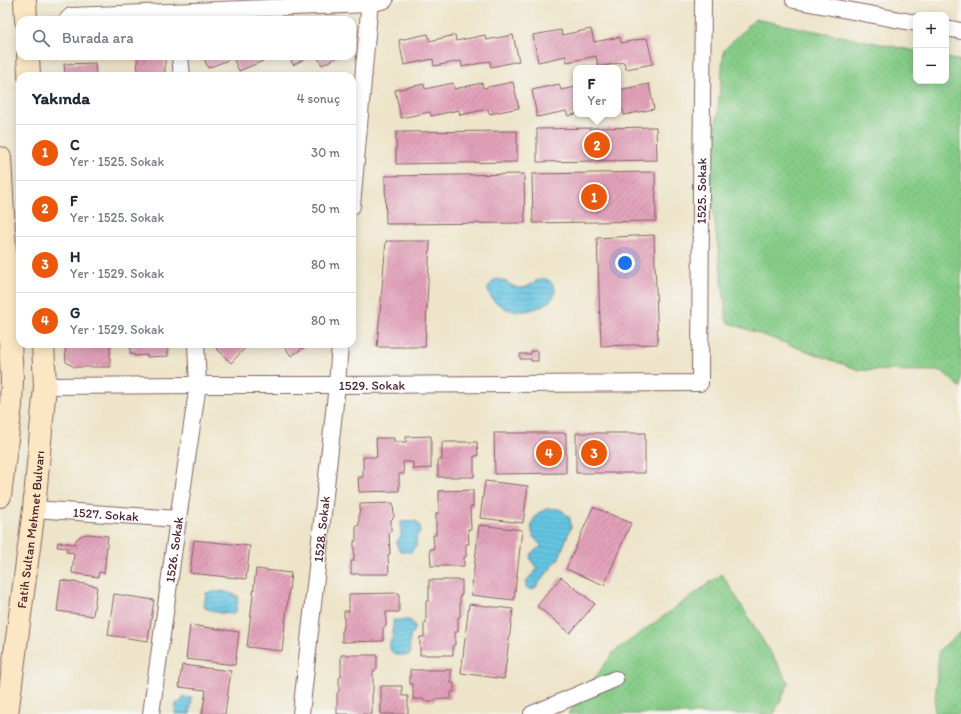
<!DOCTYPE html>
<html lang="tr">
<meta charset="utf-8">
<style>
body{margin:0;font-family:Itim,sans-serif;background:#f6f6f7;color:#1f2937}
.controls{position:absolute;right:12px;top:12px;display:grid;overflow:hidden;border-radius:8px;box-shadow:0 2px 10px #0003}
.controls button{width:36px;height:36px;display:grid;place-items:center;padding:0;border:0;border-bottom:1px solid #e0e1e3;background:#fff;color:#1f2937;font:20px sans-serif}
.you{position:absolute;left:625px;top:263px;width:14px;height:14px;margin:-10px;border:3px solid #fff;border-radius:50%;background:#1a73e8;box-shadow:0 0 0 6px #1a73e833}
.badge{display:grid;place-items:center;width:26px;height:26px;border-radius:50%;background:#ea580c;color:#fff;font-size:13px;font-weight:700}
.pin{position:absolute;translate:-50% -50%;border:2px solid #fff;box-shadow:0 1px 4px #0006}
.popup{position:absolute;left:573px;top:65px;width:48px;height:52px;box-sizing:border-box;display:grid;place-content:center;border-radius:8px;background:#fff;filter:drop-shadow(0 1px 3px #0005);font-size:13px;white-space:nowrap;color:#747a83}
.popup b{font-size:15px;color:#1f2937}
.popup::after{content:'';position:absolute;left:50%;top:100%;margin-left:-8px;border:8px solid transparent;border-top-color:#fff}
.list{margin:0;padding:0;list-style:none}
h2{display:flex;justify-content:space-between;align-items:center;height:52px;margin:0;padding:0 16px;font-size:17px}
h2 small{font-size:13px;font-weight:400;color:#747a83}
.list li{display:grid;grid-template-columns:26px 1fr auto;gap:12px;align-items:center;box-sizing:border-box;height:56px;padding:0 16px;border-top:1px solid #e0e1e3}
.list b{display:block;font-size:15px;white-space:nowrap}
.list p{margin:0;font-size:13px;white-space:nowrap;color:#747a83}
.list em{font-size:13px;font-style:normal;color:#747a83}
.icon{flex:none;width:22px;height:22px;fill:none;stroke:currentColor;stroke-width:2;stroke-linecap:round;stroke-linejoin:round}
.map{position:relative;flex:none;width:961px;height:714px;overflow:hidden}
.search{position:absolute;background:#fff;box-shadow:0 2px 10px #0003;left:16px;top:16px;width:340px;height:44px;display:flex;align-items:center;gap:10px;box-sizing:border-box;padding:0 14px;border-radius:12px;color:#747a83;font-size:15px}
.panel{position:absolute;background:#fff;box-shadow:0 2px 10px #0003;left:16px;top:72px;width:340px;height:276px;border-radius:12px}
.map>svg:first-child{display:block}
.grass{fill:url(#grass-dots);stroke:#687659}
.water{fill:url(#water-rules);stroke:#577286}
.building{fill:url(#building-hatch)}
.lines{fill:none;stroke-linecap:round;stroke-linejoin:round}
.street-casing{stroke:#836462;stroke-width:18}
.secondary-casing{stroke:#836462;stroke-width:24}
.street{stroke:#fff;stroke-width:16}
.secondary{stroke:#fbe7c3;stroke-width:22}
.labels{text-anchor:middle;stroke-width:3;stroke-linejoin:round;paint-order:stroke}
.street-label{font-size:13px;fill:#4a1f2b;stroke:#f6f6f2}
</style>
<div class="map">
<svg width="961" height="714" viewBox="0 0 961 714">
<defs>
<pattern id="grass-dots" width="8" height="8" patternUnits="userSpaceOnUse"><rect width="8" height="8" fill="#85cc87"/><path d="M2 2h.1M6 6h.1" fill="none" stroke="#74af75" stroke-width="1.8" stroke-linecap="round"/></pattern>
<pattern id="water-rules" width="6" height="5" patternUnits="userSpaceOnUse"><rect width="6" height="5" fill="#64c5e2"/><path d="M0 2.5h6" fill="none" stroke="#58a9c2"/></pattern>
<pattern id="building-hatch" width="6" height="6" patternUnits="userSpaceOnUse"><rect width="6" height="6" fill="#e3a1ba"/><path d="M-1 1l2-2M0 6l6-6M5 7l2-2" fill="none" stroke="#ba8397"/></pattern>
</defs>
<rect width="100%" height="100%" fill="#f6f6f2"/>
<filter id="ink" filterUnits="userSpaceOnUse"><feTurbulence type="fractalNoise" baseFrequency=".025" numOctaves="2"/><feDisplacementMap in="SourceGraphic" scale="8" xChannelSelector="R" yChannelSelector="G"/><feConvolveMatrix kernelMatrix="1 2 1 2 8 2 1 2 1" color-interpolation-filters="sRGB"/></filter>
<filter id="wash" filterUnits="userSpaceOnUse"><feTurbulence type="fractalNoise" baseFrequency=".012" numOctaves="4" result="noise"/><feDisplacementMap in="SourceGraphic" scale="16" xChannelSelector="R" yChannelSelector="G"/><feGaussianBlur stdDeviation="0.9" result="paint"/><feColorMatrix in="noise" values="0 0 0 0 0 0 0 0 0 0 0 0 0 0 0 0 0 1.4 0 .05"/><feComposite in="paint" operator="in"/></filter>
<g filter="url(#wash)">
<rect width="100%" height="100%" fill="#ede4c9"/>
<path class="grass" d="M755 19 916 51V81H946V58L961 61V388L942 371 859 370 727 322 710 183 724 50Z
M722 574 789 683 774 714H568L614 652Z
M961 632V714H934L939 650Z"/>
<path class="water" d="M497 279C507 280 513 289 523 288 531 287 537 277 546 279 549 280 551 282 553 285 563 300 534 311 523 311 515 312 507 310 500 305 493 301 488 296 488 288L493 281Z
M549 508 559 509 563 511 570 518 571 527 559 558 535 588 533 590C516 588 533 574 538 568 526 558 529 553 541 547V545C525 532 530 514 549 508Z
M416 521C421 526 422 532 416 537V547L413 548 412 552H401C396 547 395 541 401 536V522Z
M223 591 238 596 236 612 234 613H219L205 608 204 607 206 593Z
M393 620H410C419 629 412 630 410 638 409 643 410 650 410 655H395L390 649V642L393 637Z
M183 697 192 698 190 714H175L176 703H179L183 700Z"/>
<g id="blocks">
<path class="building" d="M591 29 594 42 620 37 621 43 647 38 653 64 626 69 624 62 598 67 596 56 567 62 566 56 538 62 533 35 561 30 562 35Z
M428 34 430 41 455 35 456 41 485 35 486 40 513 35 519 61 491 67 490 61 462 67 461 61 434 66 433 59 404 65 399 40Z
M137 56H165V76H138Z
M203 56H261L263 61 239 71 233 58 208 68Z
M289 56H311L293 65Z
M317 56H340L322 65Z
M95 63 96 76H65L64 64Z
M513 82 519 108 489 114 488 109 460 115 459 110 431 116 430 112 401 118 395 90 424 84 425 89 453 83 454 89 482 83 483 88Z
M559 84 561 90 576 87V114L568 116 566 111 537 117 532 90Z
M649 84 654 109 624 115 623 109 618 110V90Z
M656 127 657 160 537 162V129Z
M517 131V162L396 164V132Z
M655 172 656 221 533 223 532 174Z
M524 174 525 223 386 224 385 176Z
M654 235 658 344 601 346 597 238Z
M386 241H430L425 347H377Z
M65 344H110V367H74L66 362Z
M134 344H179V346H168V356L147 357V355L134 356V354H130V348H134Z
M220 344H249L231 363 216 348Z
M283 344H309L291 356Z
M531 351H538V361H531V359H520V354H531Z
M494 433H566V473L495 474Z
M576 433H645V473H576Z
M431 436V468L413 469V462H403L404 474H399V491L359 492 358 477H363V457H377L376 438H394V442H406V437Z
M442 442H477L478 456H474V477H438V460H442Z
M485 481 528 486 523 523 480 518Z
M473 490V507H470L471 529H468L469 544H466V557H464V566H431L430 549H434L433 535H436V513H439V491Z
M393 503 394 517 391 520V532L389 533 390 554 388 555 389 574H351V561H354V541H356V526H359V512L360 511V504Z
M593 507 631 523 604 585 566 569Z
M479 525 522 530 514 600 471 595Z
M88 534 108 536 104 573 99 572 98 577 72 573 74 553 66 552 67 548 57 547 58 542 75 544 76 540 79 537 83 535Z
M194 540 250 546 246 579 190 573Z
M256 569 291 573 282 651 247 647Z
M561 577 595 604 570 633 537 606Z
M61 580 97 586 93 616 57 611Z
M429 580H462V595H460V617H458V632H455V645H453V655H420V637H424V623H426V601H429Z
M399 593V612H386V626L383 628V641L342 642V629L344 627V611H349V594Z
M114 594 154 600 148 641 108 635Z
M469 604 513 609 504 679 461 673Z
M190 625 239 632 235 665 186 659Z
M341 655H377V669L373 672V692L372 694V714H337V693L339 691V678L341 676Z
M182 665 231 671 225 714H202L206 690 179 687Z
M410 670H451V683H454V692H451V699H435V701H424V699H413V684H410Z
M381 686H402V696H408V714H381Z"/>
</g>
</g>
<g filter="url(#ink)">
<use href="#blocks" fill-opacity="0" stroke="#836462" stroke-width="1"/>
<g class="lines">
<defs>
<g id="street">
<path d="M794 0 916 23"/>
<path d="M67 20 71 16 370 4 385 0"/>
<path d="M946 28 961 31"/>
<path d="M180 56 182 76"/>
<path d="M352 206 370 0"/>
<path id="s1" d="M45 386 198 385H337L700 383 701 192 703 0"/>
<path id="s2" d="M34 509 178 519"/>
<path id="s3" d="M151 714 178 519 198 385 196 344"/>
<path id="s4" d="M301 714 337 385 340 344"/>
<path d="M532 714 615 679"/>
</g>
<g id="secondary">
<path d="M25 0 26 20"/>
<path d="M28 56 29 76"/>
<path d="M0 158 12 379 11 405 0 496"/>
<path id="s5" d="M7 714 34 509 45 386 43 344"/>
</g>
</defs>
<use href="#street" class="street-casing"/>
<use href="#secondary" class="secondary-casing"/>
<use href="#street" class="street"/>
<use href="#secondary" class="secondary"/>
</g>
</g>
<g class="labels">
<g class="street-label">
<text dy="5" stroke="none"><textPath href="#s1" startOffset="847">1525. Sokak</textPath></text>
<text dy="5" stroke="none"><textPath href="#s1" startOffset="327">1529. Sokak</textPath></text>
<text dy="5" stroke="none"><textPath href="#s2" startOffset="72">1527. Sokak</textPath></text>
<text dy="5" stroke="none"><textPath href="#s5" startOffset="186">Fatih Sultan Mehmet Bulvarı</textPath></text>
<text dy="5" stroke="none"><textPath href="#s4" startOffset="186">1528. Sokak</textPath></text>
<text dy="5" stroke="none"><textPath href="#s3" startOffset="166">1526. Sokak</textPath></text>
</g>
</g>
</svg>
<div class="controls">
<button>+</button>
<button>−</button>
</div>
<div class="you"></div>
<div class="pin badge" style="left:594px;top:197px">1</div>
<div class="pin badge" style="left:597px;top:145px">2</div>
<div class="popup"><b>F</b>Yer</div>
<div class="pin badge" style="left:594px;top:453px">3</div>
<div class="pin badge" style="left:549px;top:453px">4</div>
<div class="search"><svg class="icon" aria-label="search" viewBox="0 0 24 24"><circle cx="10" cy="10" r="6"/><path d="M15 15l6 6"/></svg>Burada ara</div>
<section class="panel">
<h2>Yakında<small>4 sonuç</small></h2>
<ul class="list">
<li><span class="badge">1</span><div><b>C</b><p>Yer · 1525. Sokak</p></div><em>30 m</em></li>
<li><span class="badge">2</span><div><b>F</b><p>Yer · 1525. Sokak</p></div><em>50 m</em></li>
<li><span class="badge">3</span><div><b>H</b><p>Yer · 1529. Sokak</p></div><em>80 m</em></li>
<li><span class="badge">4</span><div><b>G</b><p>Yer · 1529. Sokak</p></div><em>80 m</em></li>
</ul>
</section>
</div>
